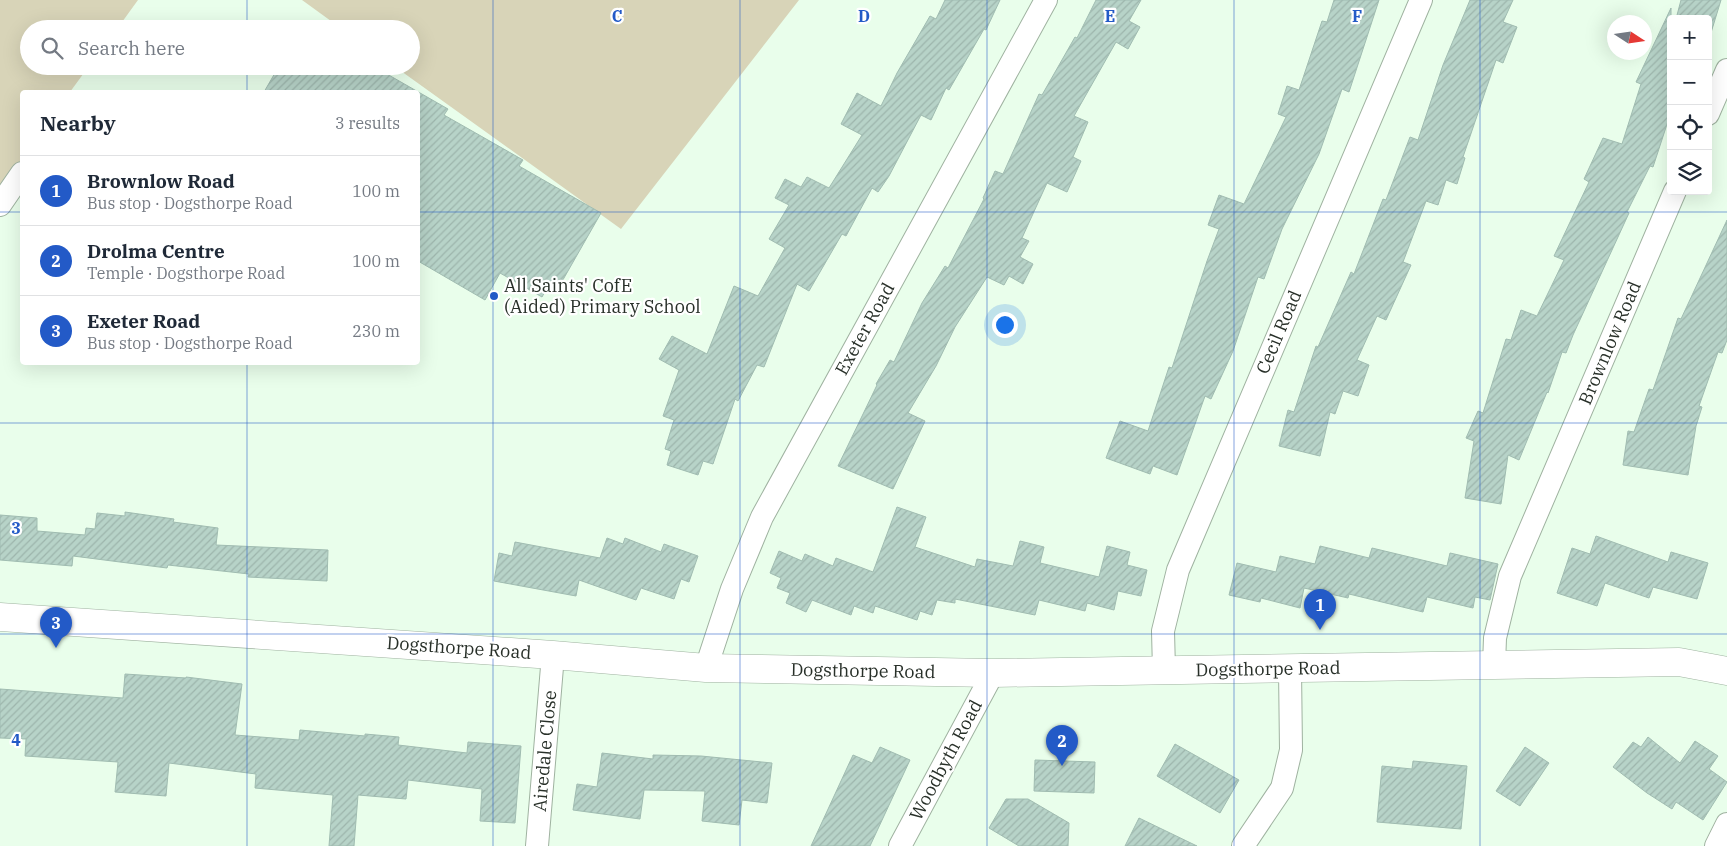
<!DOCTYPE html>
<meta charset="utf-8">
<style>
body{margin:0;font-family:"IBM Plex Serif",serif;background:#f2f2f3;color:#1f2937}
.controls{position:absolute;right:15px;top:15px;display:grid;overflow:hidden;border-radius:5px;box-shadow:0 5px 20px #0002}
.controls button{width:45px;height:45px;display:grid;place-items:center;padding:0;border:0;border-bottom:1px solid #e0e1e3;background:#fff;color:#1f2937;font:25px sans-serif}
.compass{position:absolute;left:1607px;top:15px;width:45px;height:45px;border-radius:50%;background:#fff;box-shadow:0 5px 20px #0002;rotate:102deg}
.you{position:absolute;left:1004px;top:324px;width:18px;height:18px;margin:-12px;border:4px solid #fff;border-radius:50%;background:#1a73e8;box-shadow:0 0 0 8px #1a73e833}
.badge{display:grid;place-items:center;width:32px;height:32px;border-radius:50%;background:#235ac7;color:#fff;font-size:16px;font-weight:700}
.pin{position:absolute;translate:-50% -41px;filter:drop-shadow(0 1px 2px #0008)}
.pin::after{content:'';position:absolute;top:26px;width:18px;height:15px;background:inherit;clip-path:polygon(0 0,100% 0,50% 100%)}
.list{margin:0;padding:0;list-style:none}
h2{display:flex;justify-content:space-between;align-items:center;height:65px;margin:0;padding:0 20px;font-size:21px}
h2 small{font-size:16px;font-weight:400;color:#747a83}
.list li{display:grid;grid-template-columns:32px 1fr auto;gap:15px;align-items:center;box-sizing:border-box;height:70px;padding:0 20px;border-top:1px solid #e0e1e3}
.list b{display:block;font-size:19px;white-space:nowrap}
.list p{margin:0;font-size:16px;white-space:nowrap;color:#747a83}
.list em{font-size:16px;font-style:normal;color:#747a83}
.icon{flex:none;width:28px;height:28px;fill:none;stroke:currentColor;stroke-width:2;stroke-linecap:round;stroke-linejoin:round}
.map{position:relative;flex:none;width:1727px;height:846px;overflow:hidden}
.search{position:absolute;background:#fff;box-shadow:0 5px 20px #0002;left:20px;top:20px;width:400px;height:55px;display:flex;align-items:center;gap:12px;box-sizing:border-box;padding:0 18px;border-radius:28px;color:#747a83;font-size:19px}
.panel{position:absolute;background:#fff;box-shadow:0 5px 20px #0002;left:20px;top:90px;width:400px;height:275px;border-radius:5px}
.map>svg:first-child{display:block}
.garden{fill:#d8d4b8}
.building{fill:url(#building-hatch);stroke:#a0bcb1}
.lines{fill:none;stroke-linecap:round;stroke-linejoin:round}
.street-casing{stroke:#9fb2a0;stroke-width:24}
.secondary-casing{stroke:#9fb2a0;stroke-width:29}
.street{stroke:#fff;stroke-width:22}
.secondary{stroke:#fff;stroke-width:28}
.grid{fill:none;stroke:#235ac7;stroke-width:1;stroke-opacity:0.55}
.poi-dot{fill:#235ac7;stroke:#fff;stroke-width:2}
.labels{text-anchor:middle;stroke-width:4.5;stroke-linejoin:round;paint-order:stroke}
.poi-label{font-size:18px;fill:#283029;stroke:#fff;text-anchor:start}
.street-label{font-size:18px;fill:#283029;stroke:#fff}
.grid-label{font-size:16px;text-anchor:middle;font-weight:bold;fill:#235ac7;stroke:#fff;stroke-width:4.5;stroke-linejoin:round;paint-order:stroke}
</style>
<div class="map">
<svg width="1727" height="846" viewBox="0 0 1727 846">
<defs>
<pattern id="building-hatch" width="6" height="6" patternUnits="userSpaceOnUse" patternTransform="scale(1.25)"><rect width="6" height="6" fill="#b7d3c8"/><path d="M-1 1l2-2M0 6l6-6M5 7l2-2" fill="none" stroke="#9db5ac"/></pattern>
</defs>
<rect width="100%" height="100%" fill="#e9feeb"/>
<path class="garden" d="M0 0H138L117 29H29V66H89L70 92H22V158L0 189Z
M302 0H799L621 229 394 66H411V29H342Z"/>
<path class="building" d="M945 0H1000L986 30 984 29 949 90 946 88 931 120 921 115 889 176 878 192 872 188 846 236 842 234 809 291 797 284 764 367 757 365 738 401 735 399 713 464 703 461 698 475 667 465 671 451 665 449 674 420 663 416 679 370 659 359 672 336 707 354 734 286 758 296 785 248 769 239 789 205 775 198 785 179 801 187 807 177 829 188 862 135 841 124 857 93 881 106 897 73 930 16 936 19Z
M1096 0H1141L1129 21 1140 27 1128 49 1116 42 1074 116 1088 122 1073 157 1081 161 1067 192 1047 183 1022 238 1029 241 1020 257 1033 264 1023 284 1009 276 1004 285 987 277 955 327 936 366 908 413 925 421 893 489 838 466 877 385 876 384 890 360 894 362 922 303 945 266 948 268 984 199 983 198 995 171 1003 174 1039 94 1042 95 1075 37 1077 38Z
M1334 0H1379L1349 92 1342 89 1319 154 1282 229 1264 279 1258 277 1233 351 1211 399 1205 396 1177 475 1153 466 1150 474 1106 458 1120 421 1148 431 1169 367 1172 368 1207 261 1219 229 1208 225 1219 195 1244 204 1286 117 1278 114 1287 86 1299 90 1322 21 1327 22Z
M1470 0H1513L1503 22 1517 27 1503 63 1496 60 1463 157 1465 158 1457 184 1446 180 1438 205 1426 201 1403 262 1411 265 1386 320 1377 316 1357 360 1369 365 1358 396 1343 391 1335 414 1330 412 1320 456 1279 446 1288 410 1294 412 1316 346 1318 347 1351 272 1354 274 1383 199 1386 200 1410 137 1418 140 1443 65Z
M1681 0H1721L1710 36H1708V19H1676Z
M1671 8V112L1653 167 1650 166 1627 212 1629 213 1573 335 1566 353 1562 352 1548 393 1547 392 1519 460 1508 455 1501 504 1465 498 1474 441 1466 438 1478 411 1483 413 1506 339 1511 340 1521 310 1537 316 1564 260 1554 256 1589 182 1584 179 1603 138 1622 144 1641 84 1636 82Z
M279 66H373L448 109 444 115 523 160 519 166 601 213 560 285 551 281 542 297 500 273 485 300 418 261V92H264Z
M1727 220V340L1722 353 1718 352 1699 406 1702 407 1696 426 1688 475 1623 465 1628 431 1634 432 1649 389 1653 390 1678 318 1681 319Z
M897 507 926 517 915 547 975 567 977 559 1013 566 1020 541 1044 547 1040 563 1099 577 1107 546 1130 552 1127 565 1147 570 1141 596 1118 591 1114 610 1087 603 1085 611 1039 600 1035 615 955 599V603L937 600 932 615 920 611 917 620 875 606 873 613 854 606 851 615 812 600 806 612 786 603 790 593 777 588 781 578 770 573 779 551 802 561 805 554 833 566 836 558 873 572Z
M125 512 174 519 173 522 218 528 216 545 328 550 327 581 248 577 249 574 168 565 167 568 73 556 72 566 0 560V515L37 518V531L85 535 86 528 95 529 97 513 125 516Z
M1596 536 1668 562 1671 552 1708 563 1697 599 1653 587 1649 598 1605 583 1597 606 1557 593 1572 548 1590 554Z
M607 538 623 544 625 538 661 552 664 544 698 556 689 582 681 579 674 599 641 588 636 600 579 580 576 596 494 581 499 553 512 556 515 542 600 558Z
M1320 546 1369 558 1372 548 1447 566 1450 553 1498 564 1490 600 1475 597 1473 608 1427 597 1423 612 1349 594 1348 598 1304 588 1300 608 1261 598 1260 602 1229 595 1237 563 1276 572 1280 556 1315 564Z
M125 674 186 678V677L242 684 235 735 299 740 300 730 365 736V734L399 737 398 745 467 753 468 742 521 746 515 823 480 821 482 789 408 780 406 799 358 795 354 846H329L333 795 255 788 256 774 169 763 166 796 115 792 118 762 25 756 26 739 0 738V689L123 698Z
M1648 737 1680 763 1695 741 1718 756 1709 769 1727 782 1703 820 1676 802 1672 809 1647 793 1613 767 1633 742 1641 747Z
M1175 744 1239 780 1220 813 1157 776Z
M880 747 910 760 870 846H811L853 755 872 763Z
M1525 747 1549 763 1520 806 1496 791Z
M602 753 653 759V755L701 756 772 763 767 803 742 800 739 825 702 821 705 791 644 790 640 819 573 810 577 784 597 787Z
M1035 760 1095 762 1094 793 1034 791Z
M1413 761 1467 766 1461 829 1377 822 1382 766 1412 769Z
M1006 799H1028L1069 823 1068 846H1019L989 828Z
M1139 818 1197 846H1125Z"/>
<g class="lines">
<defs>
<path id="street" d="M1708 114 1727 70
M0 205 22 173
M1494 665 1495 638 1510 576 1675 191
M706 668 732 589 762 517 1046 0
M1164 670 1163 631 1178 570 1421 0
M537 846 553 655
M900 846 993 673
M1243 846 1282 788 1291 750 1290 669
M1716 846 1727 824"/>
<path id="secondary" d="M0 617 553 655 706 668 993 673 1679 662 1727 671"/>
</defs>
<use href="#street" class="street-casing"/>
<use href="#secondary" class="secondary-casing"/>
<use href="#street" class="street"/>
<use href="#secondary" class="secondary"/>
</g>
<path class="grid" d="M247 0V29M493 0V846M740 0V846M987 0V846M1234 0V846M1480 0V846M247 66V92M0 212H22M418 212H1727M247 362V846M0 423H1727M0 634H1727"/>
<circle class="poi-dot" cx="494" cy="296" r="5"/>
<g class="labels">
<g class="poi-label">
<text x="504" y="292">All Saints' CofE<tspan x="504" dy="21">(Aided) Primary School</tspan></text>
</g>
<g class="street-label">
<text transform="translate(865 329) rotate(-61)" y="6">Exeter Road</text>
<text transform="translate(1279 332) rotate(-67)" y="6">Cecil Road</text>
<text transform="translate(1610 343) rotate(-67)" y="6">Brownlow Road</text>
<text transform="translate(459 648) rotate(4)" y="6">Dogsthorpe Road</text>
<text transform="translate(1268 669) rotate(-1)" y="6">Dogsthorpe Road</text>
<text transform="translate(863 671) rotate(1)" y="6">Dogsthorpe Road</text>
<text transform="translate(545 751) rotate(-85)" y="6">Airedale Close</text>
<text transform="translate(946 760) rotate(-62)" y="6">Woodbyth Road</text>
</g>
</g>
<g class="grid-label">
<text x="617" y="22">C</text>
<text x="864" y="22">D</text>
<text x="1110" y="22">E</text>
<text x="1357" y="22">F</text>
<text x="16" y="534">3</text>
<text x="16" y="746">4</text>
</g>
</svg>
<div class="controls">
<button>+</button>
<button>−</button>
<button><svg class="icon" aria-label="locate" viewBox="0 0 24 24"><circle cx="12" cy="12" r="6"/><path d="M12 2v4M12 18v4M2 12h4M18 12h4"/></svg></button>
<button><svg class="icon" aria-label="layers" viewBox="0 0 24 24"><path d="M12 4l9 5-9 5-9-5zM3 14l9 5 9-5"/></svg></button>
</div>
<svg class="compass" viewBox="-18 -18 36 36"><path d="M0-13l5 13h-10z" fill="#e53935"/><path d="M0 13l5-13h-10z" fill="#747a83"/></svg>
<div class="you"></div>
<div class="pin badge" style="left:1320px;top:630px">1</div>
<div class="pin badge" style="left:1062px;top:766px">2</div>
<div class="pin badge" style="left:56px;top:648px">3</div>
<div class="search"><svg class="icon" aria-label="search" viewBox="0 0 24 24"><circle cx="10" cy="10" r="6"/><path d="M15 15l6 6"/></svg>Search here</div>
<section class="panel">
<h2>Nearby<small>3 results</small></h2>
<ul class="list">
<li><span class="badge">1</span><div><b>Brownlow Road</b><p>Bus stop · Dogsthorpe Road</p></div><em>100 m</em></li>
<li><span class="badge">2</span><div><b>Drolma Centre</b><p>Temple · Dogsthorpe Road</p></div><em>100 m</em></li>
<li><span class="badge">3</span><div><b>Exeter Road</b><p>Bus stop · Dogsthorpe Road</p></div><em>230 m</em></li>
</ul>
</section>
</div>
